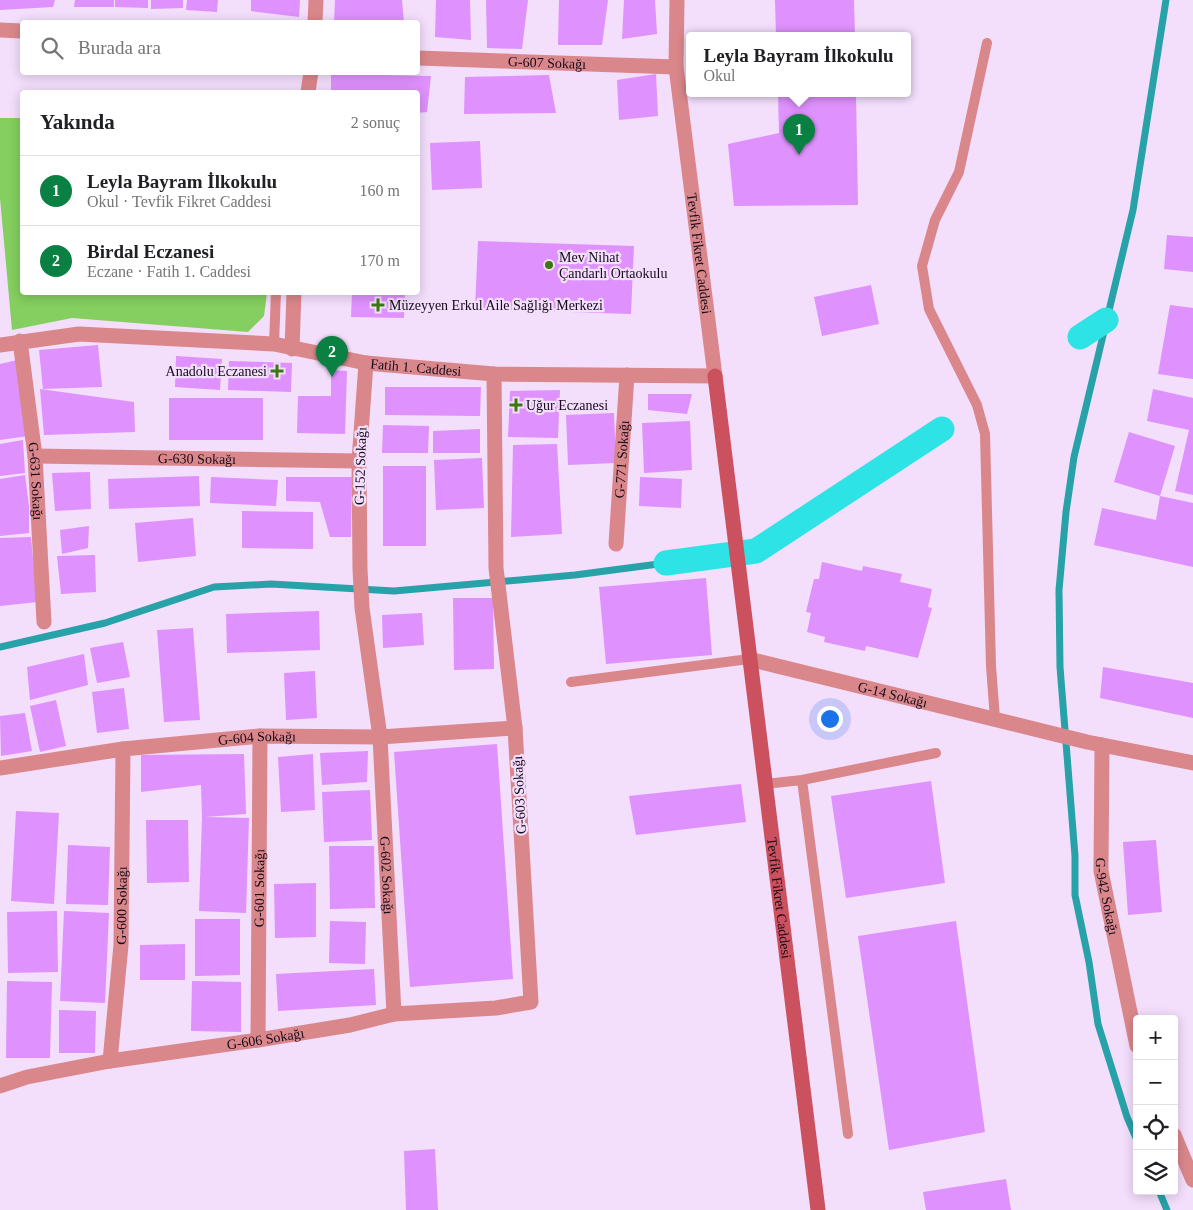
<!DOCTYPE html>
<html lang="tr">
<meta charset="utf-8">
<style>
body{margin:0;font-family:"Times New Roman",serif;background:#f6f6f6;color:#202124}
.controls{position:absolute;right:15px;bottom:15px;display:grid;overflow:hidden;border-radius:5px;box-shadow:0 2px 12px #0003}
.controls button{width:45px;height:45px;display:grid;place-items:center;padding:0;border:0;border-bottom:1px solid #e0e0e0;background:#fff;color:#202124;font:25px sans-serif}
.you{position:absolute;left:829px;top:718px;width:18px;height:18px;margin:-12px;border:4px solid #fff;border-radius:50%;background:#1a73e8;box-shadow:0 0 0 8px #1a73e833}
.badge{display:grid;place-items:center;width:32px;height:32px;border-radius:50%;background:#0b8043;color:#fff;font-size:16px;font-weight:700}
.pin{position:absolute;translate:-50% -41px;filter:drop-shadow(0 1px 2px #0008)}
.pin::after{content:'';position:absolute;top:26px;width:18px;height:15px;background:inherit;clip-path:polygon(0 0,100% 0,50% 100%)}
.popup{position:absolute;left:686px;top:32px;width:225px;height:65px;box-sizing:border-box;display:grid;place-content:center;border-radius:5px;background:#fff;filter:drop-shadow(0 1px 4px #0005);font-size:16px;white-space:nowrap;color:#757577}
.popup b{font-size:19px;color:#202124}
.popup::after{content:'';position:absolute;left:50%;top:100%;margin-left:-10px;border:10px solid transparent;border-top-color:#fff}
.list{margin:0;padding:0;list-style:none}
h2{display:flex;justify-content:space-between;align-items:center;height:65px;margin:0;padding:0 20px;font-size:21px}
h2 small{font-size:16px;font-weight:400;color:#757577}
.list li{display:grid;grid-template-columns:32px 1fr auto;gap:15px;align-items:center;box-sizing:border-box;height:70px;padding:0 20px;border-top:1px solid #e0e0e0}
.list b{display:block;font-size:19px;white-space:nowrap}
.list p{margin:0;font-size:16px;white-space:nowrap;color:#757577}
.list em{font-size:16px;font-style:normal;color:#757577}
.icon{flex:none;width:28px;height:28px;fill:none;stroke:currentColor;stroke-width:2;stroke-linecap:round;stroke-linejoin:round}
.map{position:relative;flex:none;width:1193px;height:1210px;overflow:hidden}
.search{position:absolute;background:#fff;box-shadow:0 2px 12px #0003;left:20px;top:20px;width:400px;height:55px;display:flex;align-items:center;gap:12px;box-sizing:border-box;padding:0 18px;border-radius:5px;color:#757577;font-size:19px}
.panel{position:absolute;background:#fff;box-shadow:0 2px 12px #0003;left:20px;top:90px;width:400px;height:205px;border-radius:5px}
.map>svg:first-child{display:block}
.green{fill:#84cf5f}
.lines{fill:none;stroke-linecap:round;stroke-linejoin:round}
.stream{stroke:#27a2a8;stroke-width:7}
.canal{stroke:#2ee3e5;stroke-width:25}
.building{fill:#df91fd}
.service{stroke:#da878b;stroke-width:10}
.minor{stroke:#da878b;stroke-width:15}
.tertiary{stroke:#da878b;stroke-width:15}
.secondary{stroke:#cc515f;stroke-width:15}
.poi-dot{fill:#3b7812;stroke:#f3defc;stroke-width:2}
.labels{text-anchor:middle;stroke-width:4.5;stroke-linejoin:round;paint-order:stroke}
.street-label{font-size:14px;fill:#160a1a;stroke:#f3defc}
.poi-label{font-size:14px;fill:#160a1a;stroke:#f3defc;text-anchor:start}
</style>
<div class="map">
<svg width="1193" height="1210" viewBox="0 0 1193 1210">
<rect width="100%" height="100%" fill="#f3defc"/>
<path class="green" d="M0 118H22V292L267 293 264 316 248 332 72 318 12 330 0 198Z"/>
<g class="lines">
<path class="stream" d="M0 647 105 623 214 587 271 584 394 591 575 575 666 563
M1137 1140 1127 1117 1098 1024 1089 962 1075 895V856L1060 667 1059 590 1066 512 1074 457 1133 210 1166 0
M1159 1191 1167 1210"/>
<path class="canal" d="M1080 337 1106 320
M666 563 756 551 942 429"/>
</g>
<path class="building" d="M0 0H55L53 7 0 10Z
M75 0H114V7H74Z
M115 0H148V8L115 7Z
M151 0H183V8L151 9Z
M187 0H218L217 12 186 10Z
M251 0H300L299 17 251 11Z
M335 0H402L404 22H334Z
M436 0H470L471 40 435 37Z
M486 0H528L522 49 487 48Z
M559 0H608L602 45H558Z
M624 0H655L657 34 622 39Z
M775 0H854L855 36H776Z
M331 74 431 76 427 112 418 113V92H331Z
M656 74 658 116 619 120 617 80Z
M549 75 556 113 464 114 465 77Z
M778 94H856L858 205 734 206 728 144 779 133Z
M480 141 482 188 432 190 430 143Z
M1167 235 1193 237V272L1164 269Z
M478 241 634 246 631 314 475 309Z
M871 285 879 324 822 336 814 297Z
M352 292H405L404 318 351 317Z
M1170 305 1193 308V379L1158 374Z
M98 345 102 387 43 389 39 350Z
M176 356 222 359 220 390 175 387Z
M17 360 28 436 0 440V364Z
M229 361 292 363 291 392 228 390Z
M331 370 347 371 345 434 297 433 298 396H331Z
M385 387H481L480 416 385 415Z
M40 389 134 402 135 432 44 435Z
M1153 389 1193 398V495L1175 491 1189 430 1147 421Z
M560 390 558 438 508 437 510 391Z
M648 394H692L687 414 648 410Z
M169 398H263V440H169Z
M614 413 616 463 568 465 566 415Z
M690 421 692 470 644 473 642 423Z
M383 425 429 426 428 453H382Z
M480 429V453H433V431Z
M1129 432 1175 446 1160 496 1193 503V567L1094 545 1102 508 1156 520 1160 496 1114 482Z
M23 440 25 473 0 476V444Z
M557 444 562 534 511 537 513 445Z
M482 458 484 508 436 510 434 460Z
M383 466H426V546H383Z
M90 472 91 509 55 511 52 473Z
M25 475 29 506V533L0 536V479Z
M199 476 200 506 109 509 108 479Z
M211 477 278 480 276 506 210 503Z
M286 477H352L351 537H330L320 502 286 501Z
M640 477 682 479 681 508 639 506Z
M242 511 313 512V549L242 548Z
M193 518 196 556 138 562 135 523Z
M89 526 88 548 62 554 60 530Z
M31 537 37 602 0 606V538Z
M95 555 96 592 61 594 57 556Z
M822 562 862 571 863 566 902 574 900 582 932 589 928 607 932 608 918 658 866 646 865 651 824 642 825 637 807 632 811 613 806 612 814 579H819Z
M706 578 712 655 606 664 599 587Z
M453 598H493L494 669 454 670Z
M319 611 320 650 227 653 226 614Z
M422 613 424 645 383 648 382 615Z
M193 628 200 720 164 722 157 630Z
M123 642 130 677 97 683 90 648Z
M84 654 88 685 30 700 27 667Z
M1103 667 1193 683V718L1100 698Z
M315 671 317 718 286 720 284 673Z
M124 688 129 729 97 733 92 692Z
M56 700 66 746 40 752 30 706Z
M25 713 32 751 1 756 0 716Z
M497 744 513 979 410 987 394 752Z
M368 751 367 782 322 785 320 753Z
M244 754 246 814 205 817 249 818 246 913 199 911 202 817 201 785 141 792V755Z
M313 754 315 810 281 812 278 757Z
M931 781 945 883 846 898 831 796Z
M741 784 746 822 636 835 629 796Z
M370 790 372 840 324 842 322 792Z
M16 811 59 813 54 904 11 901Z
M146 820H188L189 882 147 883Z
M1156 840 1162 912 1128 915 1123 842Z
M68 845 110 847 108 905 66 904Z
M329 846H374L375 908 330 909Z
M316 883V937L275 938 274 884Z
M57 911 58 972 8 973 7 912Z
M64 911 109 913 105 1003 60 1001Z
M195 919H240V975L195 976Z
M330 921 366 922 365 964 329 963Z
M956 921 985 1132 889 1150 858 936Z
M185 944V980H140V945Z
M374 969 376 1005 278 1011 276 974Z
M7 981 52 982 50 1058H6Z
M192 981 241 982V1032L191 1031Z
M59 1010 96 1011 95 1053H59Z
M435 1149 438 1210H406L404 1151Z
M1006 1179 1011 1210H926L923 1192Z"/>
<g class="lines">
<path class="service" d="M987 43 959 172 935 220 922 266 929 309 977 405 985 434 991 666 995 719
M274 344 276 292
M571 682 749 659
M802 780 936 753
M765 784 802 780 848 1134"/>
<g class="minor">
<path id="s1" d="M677 0 676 67 715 376"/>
<path d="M315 22 316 0"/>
<path d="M0 30 22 31"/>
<path id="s2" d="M418 58 676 67"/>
<path d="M308 92 311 72"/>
<path id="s3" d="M20 341 35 456 44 622"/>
<path d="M292 349 294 292"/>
<path id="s4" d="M366 363 359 461 360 569 362 608 380 737 394 1014"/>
<path id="s5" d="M35 456 359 461"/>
<path id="s6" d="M616 544 627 375"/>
<path id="s7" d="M0 768 123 749 260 736 380 737 515 728"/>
<path id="s8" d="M258 1040 260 736"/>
<path id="s9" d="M110 1061 121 945 123 749"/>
<path id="s10" d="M0 1086 27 1077 110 1061 258 1040 350 1025 394 1014 496 1008 531 1002 515 728 496 568 494 374"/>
</g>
<g class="tertiary">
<path id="s11" d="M0 345 79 334 274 344 366 363 494 374 715 376"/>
<path id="s12" d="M749 659 1087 742 1193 763"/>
<path id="s13" d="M1102 745 1101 871 1137 1046"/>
<path d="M1174 1135 1193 1180"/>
</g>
<path class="secondary" id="s14" d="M715 376 818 1210"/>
</g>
<g class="poi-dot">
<circle cx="549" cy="265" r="5"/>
<path d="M375.5 297.5h5v5h5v5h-5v5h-5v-5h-5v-5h5z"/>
<path d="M274.5 363.5h5v5h5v5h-5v5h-5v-5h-5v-5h5z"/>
<path d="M513.5 397.5h5v5h5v5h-5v5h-5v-5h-5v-5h5z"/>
</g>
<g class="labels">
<g class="street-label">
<text dy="5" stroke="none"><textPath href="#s2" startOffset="129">G-607 Sokağı</textPath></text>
<text dy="5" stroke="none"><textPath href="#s1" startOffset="255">Tevfik Fikret Caddesi</textPath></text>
<text dy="5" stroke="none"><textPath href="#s11" startOffset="419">Fatih 1. Caddesi</textPath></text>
<text dy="5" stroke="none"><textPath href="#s5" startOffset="162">G-630 Sokağı</textPath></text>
<text dy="5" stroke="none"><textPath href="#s6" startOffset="85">G-771 Sokağı</textPath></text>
<text transform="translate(360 466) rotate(-88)" y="5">G-152 Sokağı</text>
<text dy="5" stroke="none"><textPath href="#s3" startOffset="141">G-631 Sokağı</textPath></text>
<text dy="5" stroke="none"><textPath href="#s12" startOffset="148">G-14 Sokağı</textPath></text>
<text dy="5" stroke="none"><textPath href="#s7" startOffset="259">G-604 Sokağı</textPath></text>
<text transform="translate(519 795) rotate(-93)" y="5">G-603 Sokağı</text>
<text dy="5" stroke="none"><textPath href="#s4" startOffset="514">G-602 Sokağı</textPath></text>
<text dy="5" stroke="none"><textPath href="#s8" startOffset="152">G-601 Sokağı</textPath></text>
<text dy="5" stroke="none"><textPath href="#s13" startOffset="152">G-942 Sokağı</textPath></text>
<text dy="5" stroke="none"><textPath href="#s14" startOffset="526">Tevfik Fikret Caddesi</textPath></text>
<text dy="5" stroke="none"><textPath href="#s9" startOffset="156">G-600 Sokağı</textPath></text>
<text dy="5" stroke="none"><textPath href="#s10" startOffset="270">G-606 Sokağı</textPath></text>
</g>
<g class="poi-label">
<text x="559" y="262">Mev Nihat<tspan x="559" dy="16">Çandarlı Ortaokulu</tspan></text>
<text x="389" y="310">Müzeyyen Erkul Aile Sağlığı Merkezi</text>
<text x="267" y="376" text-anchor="end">Anadolu Eczanesi</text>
<text x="526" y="410">Uğur Eczanesi</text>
</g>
</g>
</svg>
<div class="controls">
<button>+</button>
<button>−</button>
<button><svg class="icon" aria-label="locate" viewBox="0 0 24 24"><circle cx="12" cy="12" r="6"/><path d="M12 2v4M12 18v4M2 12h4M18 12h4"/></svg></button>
<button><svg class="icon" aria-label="layers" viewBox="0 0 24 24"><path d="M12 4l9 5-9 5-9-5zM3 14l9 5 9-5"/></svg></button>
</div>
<div class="you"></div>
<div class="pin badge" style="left:799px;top:155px">1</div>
<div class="popup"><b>Leyla Bayram İlkokulu</b>Okul</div>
<div class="pin badge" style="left:332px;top:377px">2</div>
<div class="search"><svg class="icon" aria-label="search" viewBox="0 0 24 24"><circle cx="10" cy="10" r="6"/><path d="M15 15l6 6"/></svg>Burada ara</div>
<section class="panel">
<h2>Yakında<small>2 sonuç</small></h2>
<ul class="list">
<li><span class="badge">1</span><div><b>Leyla Bayram İlkokulu</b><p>Okul · Tevfik Fikret Caddesi</p></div><em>160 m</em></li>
<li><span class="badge">2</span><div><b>Birdal Eczanesi</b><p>Eczane · Fatih 1. Caddesi</p></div><em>170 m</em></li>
</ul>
</section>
</div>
